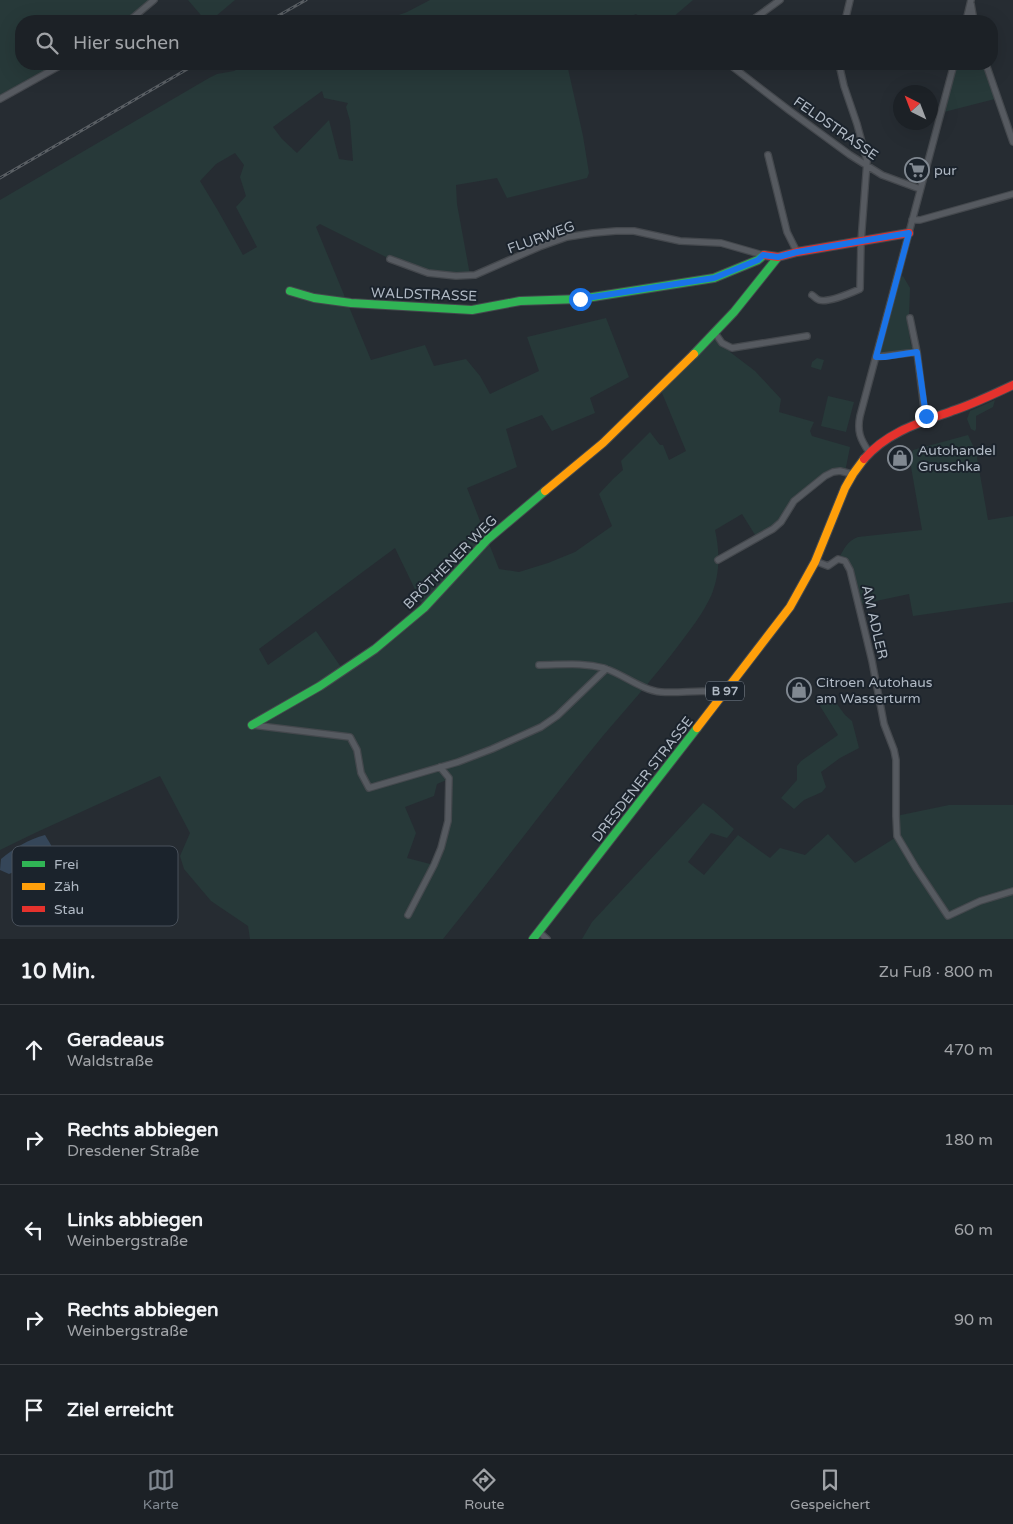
<!DOCTYPE html>
<html lang="de">
<meta charset="utf-8">
<style>
body{margin:0;font-family:"Varela Round",sans-serif;background:#292e32;color:#f1f3f6}
.compass{position:absolute;left:893px;top:85px;width:45px;height:45px;border-radius:50%;background:#1c2126;box-shadow:0 5px 20px #0002;rotate:318deg}
.stop{position:absolute;width:15px;height:15px;margin:-11px;border:4px solid #1a73e8;border-radius:50%;background:#fff}
.stop.end{background:#1a73e8;border-color:#fff;box-shadow:0 1px 5px #0008}
.list{margin:0;padding:0;list-style:none}
h2{display:flex;justify-content:space-between;align-items:center;height:65px;margin:0;padding:0 20px;font-size:21px}
h2 small{font-size:16px;font-weight:400;color:#a0a3a7}
.list li{display:grid;grid-template-columns:32px 1fr auto;gap:15px;align-items:center;box-sizing:border-box;height:90px;padding:0 20px;border-top:1px solid #3a3e43}
.list b{display:block;font-size:19px;white-space:nowrap}
.list p{margin:0;font-size:16px;white-space:nowrap;color:#a0a3a7}
.list em{font-size:16px;font-style:normal;color:#a0a3a7}
.icon{flex:none;width:28px;height:28px;fill:none;stroke:currentColor;stroke-width:2;stroke-linecap:round;stroke-linejoin:round}
.map{position:relative;flex:none;width:1013px;height:939px;overflow:hidden}
.search{position:absolute;background:#1c2126;box-shadow:0 5px 20px #0002;left:15px;right:15px;top:15px;height:55px;display:flex;align-items:center;gap:12px;box-sizing:border-box;padding:0 18px;border-radius:20px;color:#a0a3a7;font-size:19px}
.sheet{height:515px;background:#1c2126}
nav{display:flex;justify-content:space-around;align-items:center;box-sizing:border-box;height:70px;border-top:1px solid #3a3e43;background:#1c2126;font-size:14px;color:#a0a3a7}
nav a{display:grid;justify-items:center;gap:2px}
nav .on{color:#808891}
.map>svg:first-child{display:block}
.green{fill:#273939;fill-rule:evenodd}
.water{fill:#354659}
.lines{fill:none;stroke-linecap:round;stroke-linejoin:round}
.street-casing{stroke:#44484d;stroke-width:8}
.fast-casing{stroke:#44484d;stroke-width:10}
.slow-casing{stroke:#44484d;stroke-width:10}
.jam-casing{stroke:#44484d;stroke-width:10}
.street{stroke:#565a60;stroke-width:5.5}
.fast{stroke:#30b455;stroke-width:8}
.slow{stroke:#ff9f0a;stroke-width:8}
.jam{stroke:#e5322d;stroke-width:8}
.rail-casing{stroke:#5a5f64;stroke-width:3}
.rail{stroke:#1b232c;stroke-width:1;stroke-dasharray:4;stroke-linecap:butt}
.route{stroke:#1a73e8;stroke-width:6}
.labels{text-anchor:middle;stroke-width:4;stroke-linejoin:round;paint-order:stroke}
.shield{fill:#1b232c;stroke:#838c96;stroke-width:1}
.shield-label{font-size:12px;font-weight:bold;fill:#b0b9c4}
.street-label{font-size:14px;fill:#b0b9c4;stroke:#1b232c}
.poi-label{font-size:14px;fill:#b0b9c4;stroke:#1b232c;text-anchor:start}
.key{fill:#1b232c;stroke:#48505a;stroke-width:1}
.key-label{font-size:14px;fill:#b0b9c4}
</style>
<div class="map">
<svg width="1013" height="939" viewBox="0 0 1013 939">
<rect width="100%" height="100%" fill="#262c32"/>
<path class="green" d="M0 0H154L129 21H21V64H63L0 99Z
M188 0H235L210 21H206Z
M430 0H693L672 18 674 21H648L636 14 618 21H383L407 12Z
M247 64H567L583 136 589 173 587 178 507 198 497 178 456 185 457 204 470 275 428 272 390 259 320 224 316 227 371 360 425 345 434 366 466 359 480 376 490 394 539 371 527 337 606 318 629 377 590 398 595 413 552 431 542 415 506 429 517 467 467 488 499 569 519 572 548 563 575 552 612 526 599 494 613 479 623 470 621 461 650 432 660 445H663L669 460 686 451 660 388 715 333 730 348V352L755 371 781 399 779 412 814 422 810 431 812 436 850 447 845 472H833L794 501 781 522 757 538 742 514 715 530C720 552 720 575 711 596 704 611 694 625 684 638 659 672 630 704 602 737 548 803 497 872 443 939H250L248 926 211 901 184 869 180 856 190 833 160 776 37 832 0 850V200L209 78 217 74 234 71ZM322 91 324 98 348 103 346 107 350 121 353 161 339 159 329 120 297 153 282 139 273 127ZM235 153 244 165 240 177 246 196 236 207 257 247 243 255 217 209 200 181 216 164ZM395 548 424 608 343 670 316 631 268 665 259 649ZM449 779 448 821 434 865 407 858 416 833 405 807 434 796 437 784Z
M957 64H983L995 99 944 112Z
M903 276 910 288 909 317 907 318 911 346 914 345V350L880 355C888 329 893 304 900 278Z
M817 358 824 360 821 370 811 367 812 362Z
M828 396 854 402 846 432 821 426Z
M995 400 993 407 976 416V429L975 431 971 429 967 419 970 411Z
M968 435 976 452 988 520 1013 516V602L913 616 909 594 862 604 858 602 850 570 839 558C844 549 847 541 858 537L922 530 910 461 913 450Z
M831 696 845 715 852 721 859 748 840 758 821 772 826 787 822 792 804 800 794 809 781 798 797 780V766L801 761 838 735 820 706Z
M703 803 713 810 734 829 727 838 711 833 688 862 704 875 738 835 770 858 780 848 805 855 828 834 855 863 898 836 896 816 949 805H1013V939H582L592 922Z"/>
<path class="water" d="M45 835 51 845 53 855 9 874 0 870 1 859C14 848 29 839 45 835Z"/>
<g class="lines">
<defs>
<path id="street" d="M971 4 974 21
M129 21 154 0
M751 21 780 0
M845 21 850 0
M966 21 971 0
M729 64 790 111 850 155 882 175 920 189
M986 64 1013 142
M0 99 63 64
M768 155 787 232 797 252
M912 220H920L1013 194
M390 259 428 273 456 276 475 275 539 247 567 237 593 233 616 231H634L680 241 721 243 763 255
M812 295C814 296 816 299 819 300 828 303 851 293 860 289L861 242 867 161 857 124 844 86 839 64
M910 318 917 352 924 408 927 419
M715 333 722 343 732 348 807 336
M876 357 917 352
M869 452C860 439 857 431 860 416L954 64
M718 560 773 529 781 522 794 501 825 476 833 472 840 471 852 474
M815 561 828 566 838 559 845 561 850 570 872 661 884 724 894 750 896 760V816L897 836 916 868 948 916 980 901 1013 891
M539 665C561 665 582 662 604 668 623 674 641 690 661 692 682 694 702 688 723 693
M252 725 350 737 357 750 361 773 369 788 458 762 492 749 541 727 557 716 606 669
M408 915 434 865 441 848 448 821 449 778 440 767
M539 932 547 939"/>
<path id="fast" d="M290 291 314 298 351 303 472 310 520 301 580 299 714 278 758 260 764 255
M694 354 734 312 778 257
M252 725 320 686 375 649 424 608 487 540 545 491
M533 939 697 728"/>
<path id="slow" d="M545 491 603 443 694 354
M697 728 790 607 815 562 845 488 853 474 864 459"/>
<path id="jam" d="M764 255 778 257 797 252 909 233
M864 459C888 431 922 422 955 410 975 403 994 394 1013 385"/>
</defs>
<use href="#street" class="street-casing"/>
<use href="#fast" class="fast-casing"/>
<use href="#slow" class="slow-casing"/>
<use href="#jam" class="jam-casing"/>
<use href="#street" class="street"/>
<use href="#fast" class="fast"/>
<use href="#slow" class="slow"/>
<use href="#jam" class="jam"/>
<defs>
<path id="rail" d="M269 21 306 0
M0 178 196 64"/>
</defs>
<use href="#rail" class="rail-casing"/>
<use href="#rail" class="rail"/>
</g>
<g class="lines">
<path class="route" d="M580 299 714 278 758 260 763 255 778 257 797 252 909 233 876 357H885L917 352 926 416"/>
</g>
<defs>
<symbol id="supermarket-ring" viewBox="-11 -11 22 22"><circle r="9.5" fill="#1b232c" stroke="#808891" stroke-width="1.5"/><path d="M-6-5.5h2.5l.6 2H6L4.5 2H-2.5L-4.4-4H-6ZM-1.5 3.2a1.3 1.3 0 1 0 .1 0ZM3 3.2a1.3 1.3 0 1 0 .1 0Z" fill="#808891"/></symbol>
<symbol id="shop-ring" viewBox="-11 -11 22 22"><circle r="9.5" fill="#1b232c" stroke="#808891" stroke-width="1.5"/><path d="M-5-2.5h2.3a2.7 3.5 0 0 1 5.4 0H5L5.5 6h-11ZM-1.5-2.5h3a1.5 2.3 0 0 0-3 0Z" fill="#808891"/></symbol>
</defs>
<g fill-rule="evenodd">
<use href="#supermarket-ring" x="903" y="156" width="28" height="28"/>
<use href="#shop-ring" x="886" y="444" width="28" height="28"/>
<use href="#shop-ring" x="785" y="676" width="28" height="28"/>
</g>
<g class="labels">
<rect class="shield" x="706" y="681.5" width="38" height="19" rx="4"/>
<g class="shield-label">
<text x="725" y="695">B 97</text>
</g>
<g class="street-label">
<text transform="translate(836 128) rotate(35)" y="5">FELDSTRASSE</text>
<text transform="translate(541 237) rotate(-20)" y="5">FLURWEG</text>
<text transform="translate(424 294) rotate(2)" y="5">WALDSTRASSE</text>
<text transform="translate(450 562) rotate(-45)" y="5">BRÖTHENER WEG</text>
<text transform="translate(875 622) rotate(77)" y="5">AM ADLER</text>
<text transform="translate(642 779) rotate(-52)" y="5">DRESDENER STRASSE</text>
</g>
<g class="poi-label">
<text x="934" y="175">pur</text>
<text x="918" y="455">Autohandel<tspan x="918" dy="16">Gruschka</tspan></text>
<text x="816" y="687">Citroen Autohaus<tspan x="816" dy="16">am Wasserturm</tspan></text>
</g>
</g>
<rect x="12" y="846" width="166" height="80" rx="8" class="key"/>
<rect x="22" y="861" width="23" height="6" fill="#30b455"/>
<rect x="22" y="883" width="23" height="7" fill="#ff9f0a"/>
<rect x="22" y="906" width="23" height="6" fill="#e5322d"/>
<g class="key-label">
<text x="54" y="869">Frei</text>
<text x="54" y="891">Zäh</text>
<text x="54" y="914">Stau</text>
</g>
</svg>
<svg class="compass" viewBox="-18 -18 36 36"><path d="M0-13l5 13h-10z" fill="#e53935"/><path d="M0 13l5-13h-10z" fill="#a0a3a7"/></svg>
<div class="stop" style="left:580px;top:299px"></div>
<div class="stop end" style="left:926px;top:416px"></div>
<div class="search"><svg class="icon" aria-label="search" viewBox="0 0 24 24"><circle cx="10" cy="10" r="6"/><path d="M15 15l6 6"/></svg>Hier suchen</div>
</div>
<section class="sheet">
<h2>10 Min.<small>Zu Fuß · 800 m</small></h2>
<ul class="list">
<li><svg class="icon" aria-label="ahead" viewBox="0 0 24 24"><path d="M12 20V5M6 11l6-6 6 6"/></svg><div><b>Geradeaus</b><p>Waldstraße</p></div><em>470 m</em></li>
<li><svg class="icon" aria-label="right" viewBox="0 0 24 24"><path d="M7 20v-9h11M14 6l5 5-5 5"/></svg><div><b>Rechts abbiegen</b><p>Dresdener Straße</p></div><em>180 m</em></li>
<li><svg class="icon" aria-label="left" viewBox="0 0 24 24"><path d="M17 20v-9H6M10 6l-5 5 5 5"/></svg><div><b>Links abbiegen</b><p>Weinbergstraße</p></div><em>60 m</em></li>
<li><svg class="icon" aria-label="right" viewBox="0 0 24 24"><path d="M7 20v-9h11M14 6l5 5-5 5"/></svg><div><b>Rechts abbiegen</b><p>Weinbergstraße</p></div><em>90 m</em></li>
<li><svg class="icon" aria-label="arrive" viewBox="0 0 24 24"><path d="M6 21V4h12l-3 4 3 4H6"/></svg><div><b>Ziel erreicht</b></div></li>
</ul>
</section>
<nav>
<a class="on"><svg class="icon" aria-label="map" viewBox="0 0 24 24"><path d="M3 6l6-2 6 2 6-2v14l-6 2-6-2-6 2zM9 4v14M15 6v14"/></svg>Karte</a>
<a><svg class="icon" aria-label="directions" viewBox="0 0 24 24"><path d="M12 3l9 9-9 9-9-9zM9 14v-3h6M13 9l2 2-2 2"/></svg>Route</a>
<a><svg class="icon" aria-label="saved" viewBox="0 0 24 24"><path d="M7 4h10v16l-5-4-5 4z"/></svg>Gespeichert</a>
</nav>
